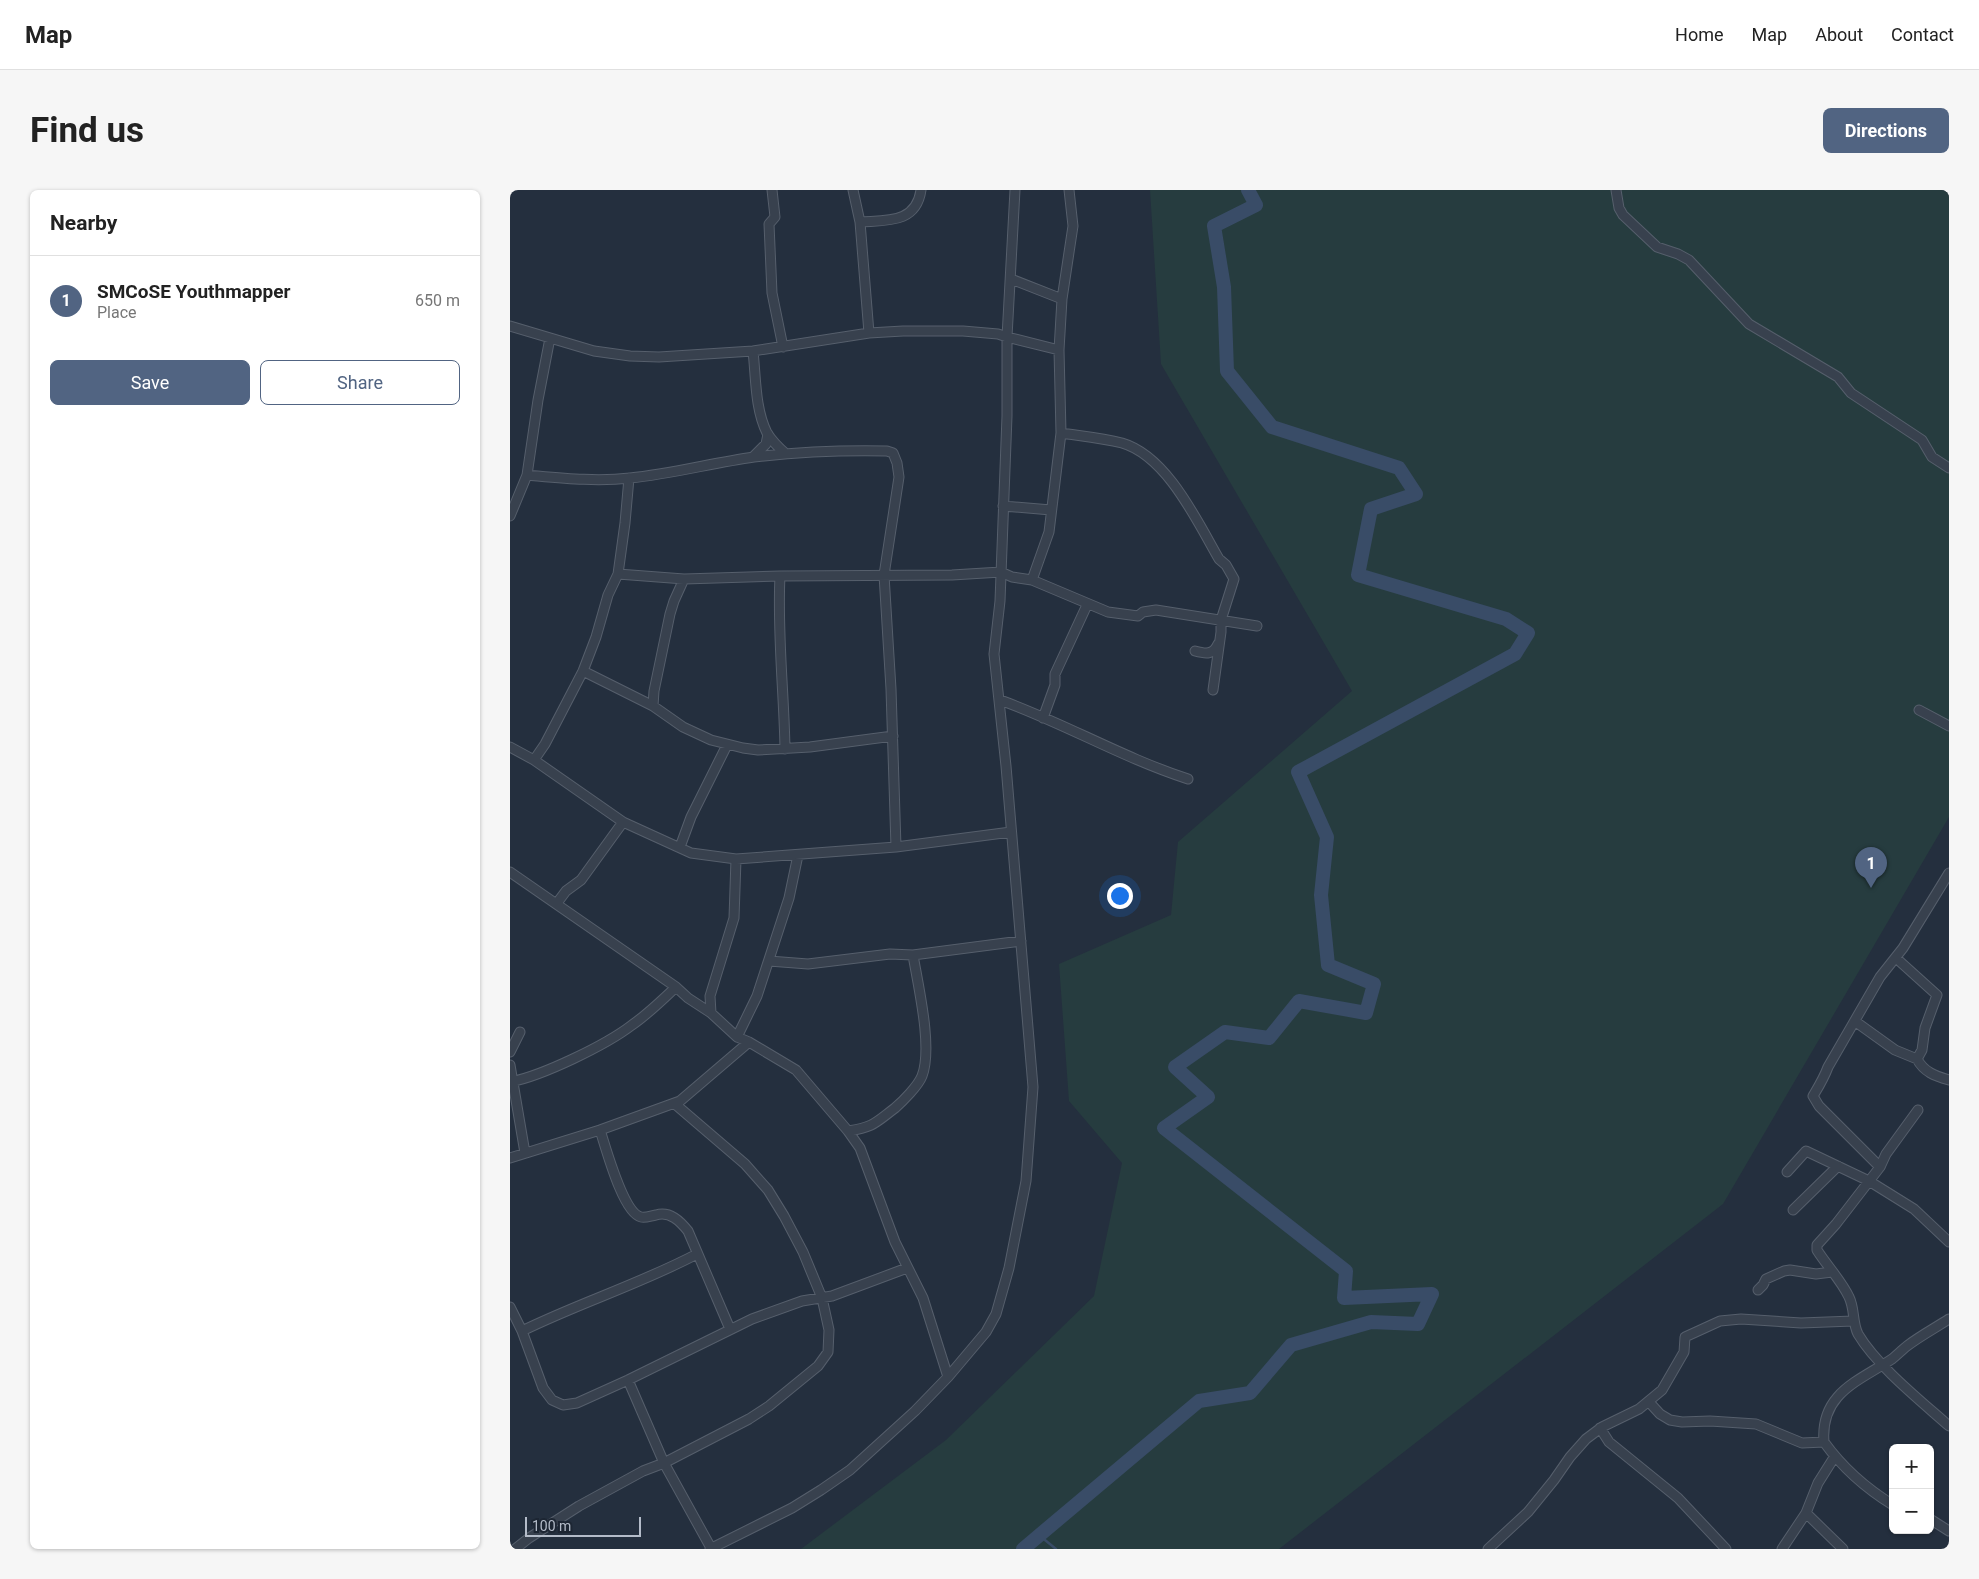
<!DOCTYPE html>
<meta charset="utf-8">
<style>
body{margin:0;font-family:Roboto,sans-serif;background:#f6f6f6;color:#222}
.controls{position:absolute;right:15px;bottom:15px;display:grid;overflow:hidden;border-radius:8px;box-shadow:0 1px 4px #0004}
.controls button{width:45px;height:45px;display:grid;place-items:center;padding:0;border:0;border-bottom:1px solid #e0e0e0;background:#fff;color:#222;font:25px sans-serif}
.scale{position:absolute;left:15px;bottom:12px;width:116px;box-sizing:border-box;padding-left:5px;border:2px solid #b4bcc9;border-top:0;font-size:14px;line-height:18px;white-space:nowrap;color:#b4bcc9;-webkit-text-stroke:4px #1d2633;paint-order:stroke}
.you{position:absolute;left:609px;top:705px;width:18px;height:18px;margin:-12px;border:4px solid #fff;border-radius:50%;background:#1a73e8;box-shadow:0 0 0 8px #1a73e833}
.badge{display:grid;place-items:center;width:32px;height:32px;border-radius:50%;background:#516482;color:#fff;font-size:16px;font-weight:700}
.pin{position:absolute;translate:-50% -41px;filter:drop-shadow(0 1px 2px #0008)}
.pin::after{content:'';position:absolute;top:26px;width:18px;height:15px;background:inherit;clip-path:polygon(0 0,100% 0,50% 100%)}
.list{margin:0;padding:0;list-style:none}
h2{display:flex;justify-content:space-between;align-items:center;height:65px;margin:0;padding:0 20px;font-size:21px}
h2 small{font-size:16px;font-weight:400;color:#767676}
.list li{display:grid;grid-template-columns:32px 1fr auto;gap:15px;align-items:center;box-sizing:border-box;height:90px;padding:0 20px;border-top:1px solid #e0e0e0}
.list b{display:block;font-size:19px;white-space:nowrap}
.list p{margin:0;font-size:16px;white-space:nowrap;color:#767676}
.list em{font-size:16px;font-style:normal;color:#767676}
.actions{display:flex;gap:10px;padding:15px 20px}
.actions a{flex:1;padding:11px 0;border:1px solid #516482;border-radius:8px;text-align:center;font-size:18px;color:#516482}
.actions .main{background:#516482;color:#fff}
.map{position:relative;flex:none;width:1439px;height:1359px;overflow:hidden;border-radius:8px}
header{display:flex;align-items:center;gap:30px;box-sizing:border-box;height:70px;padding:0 25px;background:#fff;border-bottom:1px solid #e0e0e0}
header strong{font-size:24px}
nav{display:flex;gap:28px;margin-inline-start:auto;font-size:18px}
.intro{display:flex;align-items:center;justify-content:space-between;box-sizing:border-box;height:120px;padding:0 30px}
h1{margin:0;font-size:35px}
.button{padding:12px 22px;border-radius:8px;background:#516482;color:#fff;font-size:18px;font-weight:700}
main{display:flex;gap:30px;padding:0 30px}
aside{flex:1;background:#fff;border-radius:8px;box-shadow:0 1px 4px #0004}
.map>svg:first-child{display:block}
.green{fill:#263c3f}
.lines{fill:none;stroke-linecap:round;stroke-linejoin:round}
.stream{stroke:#394c67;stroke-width:2.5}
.river{stroke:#394c67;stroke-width:14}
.street-casing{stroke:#565f6c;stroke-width:11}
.street{stroke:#38414e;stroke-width:9}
</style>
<header>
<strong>Map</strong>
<nav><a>Home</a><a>Map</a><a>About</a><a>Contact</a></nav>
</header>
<div class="intro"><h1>Find us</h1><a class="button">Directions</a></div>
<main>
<aside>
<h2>Nearby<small></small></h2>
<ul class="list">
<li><span class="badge">1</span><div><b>SMCoSE Youthmapper</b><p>Place</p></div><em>650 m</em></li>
</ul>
<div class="actions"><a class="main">Save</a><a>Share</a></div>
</aside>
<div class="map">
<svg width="1439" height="1359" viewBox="0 0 1439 1359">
<rect width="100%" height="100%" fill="#242f3e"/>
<path class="green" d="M640 0H1439V627L1213 1014 769 1359H291L436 1250 584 1106 612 973 559 911 549 774 661 725 668 652 842 501 651 174Z"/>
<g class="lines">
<path class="stream" d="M530 1346 546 1359"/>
<path class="river" d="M513 1359 689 1211 740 1203 781 1155 861 1132 908 1134 922 1104 834 1108 836 1081 654 938 698 907 665 877 715 842 759 848 789 811 856 823 864 794 818 775 811 705 817 647 788 582 1005 464 1018 443 996 429 848 385 861 319 906 304 889 278 762 237 717 181 714 97 704 36 746 15 738 0"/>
<defs>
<path id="street" d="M262 0 265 27 259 34 262 103 273 157
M343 0 350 32 359 143
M505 0 497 147 549 160
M1106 0 1109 18 1113 25 1147 57 1168 64 1179 70 1239 134 1328 187 1341 203 1412 250 1422 267 1439 278
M350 32C376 30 406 34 411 0
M501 89 552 109
M0 136 84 161 120 166 149 167 243 161 359 143 393 141H453L488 144 497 147V226L490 411 484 464 496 576 523 897 516 991 499 1078 486 1124 476 1142 438 1187 405 1221 340 1280 311 1300 282 1318 200 1359
M243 161C246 188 245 219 257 243 262 251 269 258 276 264
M551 243C571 246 592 248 612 253 657 266 687 331 709 369L716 375 724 389 711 430V442L703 500
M243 267 256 254 258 244
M17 285C51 288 86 292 120 288 161 284 202 273 244 267 288 262 332 260 377 261L383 263 387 273 389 287 374 385 381 499 386 657
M493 316 541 320
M0 326 17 285 28 210 40 148
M108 384 174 389 270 386 442 385 491 382 502 387 522 390 598 422 628 426 633 422 646 420 747 436
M270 386C267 443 274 501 275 559
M522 390 539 342 551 243 549 160 552 109 563 36 559 0
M685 461C696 464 703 465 708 454
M73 481 143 516 173 537 201 550 233 558 248 560 300 557 383 546
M490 510C554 533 613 568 678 589
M143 516 144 501 160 424 164 411 174 389
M1409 520 1439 536
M533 528 545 495V484L577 415
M0 557 24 570 113 632 181 663 226 669 386 657 501 642
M24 570 35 554 73 481 86 447 98 405 108 384 115 333 119 288
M170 657 181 627 217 555
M0 682 166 797 178 808 201 823 227 847 239 852 286 880 338 941 350 958 385 1052 413 1108 438 1187
M1439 683 1393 758 1370 787 1318 877C1314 888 1309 896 1303 906L1309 916 1370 977 1326 1034 1307 1055V1060C1317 1076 1331 1090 1339 1107 1345 1119 1342 1132 1348 1144 1367 1176 1411 1211 1439 1236
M47 713 56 701 71 690 113 632
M1386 768 1427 805 1415 838 1412 860 1407 869C1414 882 1425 886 1439 890
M259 771 298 774 380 764 403 765 511 751
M201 823 200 806 224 728 226 669
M1346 832 1385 860 1407 869
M227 847 247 806 279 708 288 665
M0 862 10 842
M0 875 15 963
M0 892C32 886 96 855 122 835 138 824 152 810 166 797
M90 940C96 958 113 1023 131 1027 136 1028 140 1026 146 1025 160 1021 170 1031 178 1041L220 1139
M338 941C364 937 365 933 385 918 393 911 408 896 412 886 423 858 408 795 403 765
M0 968 90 940 170 911 239 852
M1370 977 1376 964 1408 920
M1277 982 1296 961 1359 991 1404 1019 1439 1052
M1283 1020 1328 976
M1248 1100 1253 1095 1256 1089 1274 1081 1280 1080 1306 1084 1322 1082
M0 1117 12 1141 33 1198 42 1210 53 1215 67 1213 118 1190 242 1129 292 1111 322 1106 397 1078
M12 1141C69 1113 130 1094 187 1064
M118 1190 154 1273 201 1358
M1139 1212 1150 1224 1160 1230 1172 1232 1200 1231 1246 1234 1292 1253 1314 1252C1332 1277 1357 1299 1383 1315
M1090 1238 1099 1252 1168 1308 1216 1359
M1314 1252C1310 1203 1349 1191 1382 1169 1387 1165 1392 1160 1397 1156 1410 1146 1425 1138 1439 1129
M1296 1323 1333 1359
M1420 1329 1439 1341
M5 1359 19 1348 69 1316 133 1281 154 1273 239 1229 259 1216 308 1176 318 1162 319 1140 312 1108 293 1062 274 1026 258 1000 235 974 165 914
M978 1359 1018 1322 1044 1290 1060 1267 1076 1249 1092 1237 1129 1219 1152 1200 1174 1162 1175 1147 1210 1131 1231 1129 1291 1133 1343 1131
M1272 1359 1296 1323 1308 1293 1325 1266"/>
</defs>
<use href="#street" class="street-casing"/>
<use href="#street" class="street"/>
</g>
</svg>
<div class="controls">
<button>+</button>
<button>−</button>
</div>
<div class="scale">100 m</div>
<div class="you"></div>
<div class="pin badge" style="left:1361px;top:698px">1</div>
</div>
</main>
